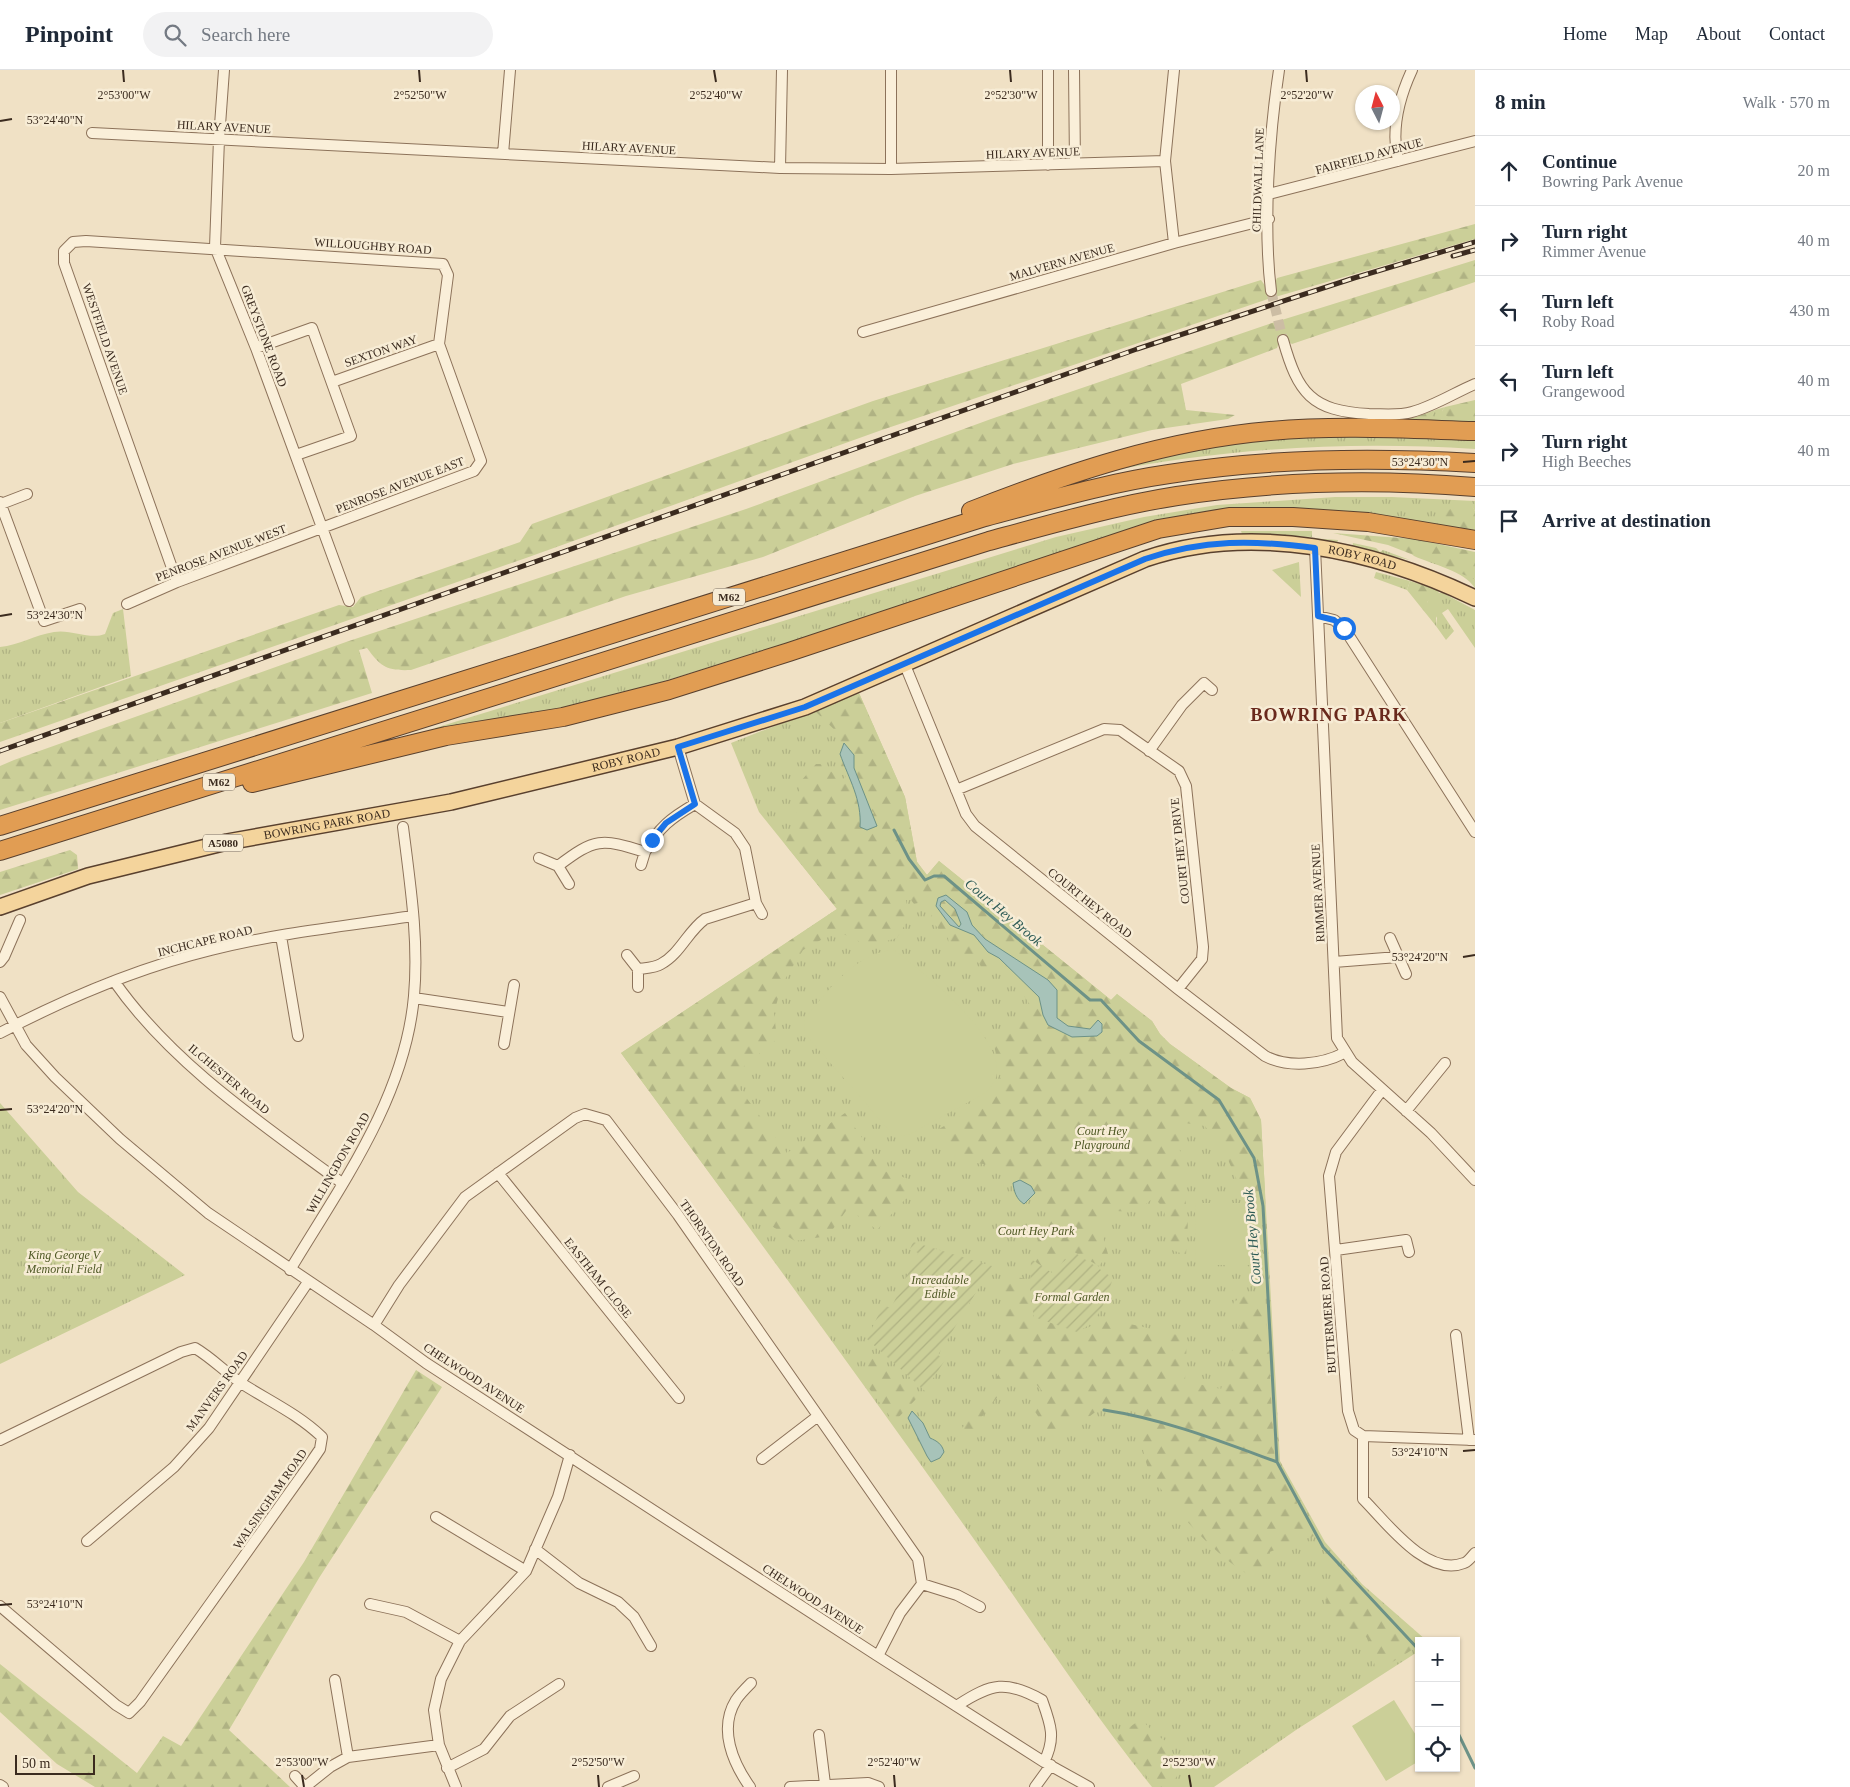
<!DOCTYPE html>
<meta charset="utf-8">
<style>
body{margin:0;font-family:"Times New Roman",serif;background:#f2f2f3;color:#1f2937}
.controls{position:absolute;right:15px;bottom:15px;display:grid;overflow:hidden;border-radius:0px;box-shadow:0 1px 4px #0004}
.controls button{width:45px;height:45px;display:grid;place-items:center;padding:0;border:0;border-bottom:1px solid #e0e1e3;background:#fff;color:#1f2937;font:25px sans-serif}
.compass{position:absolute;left:1355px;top:15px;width:45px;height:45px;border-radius:50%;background:#fff;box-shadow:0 1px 4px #0004;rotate:354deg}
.scale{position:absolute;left:15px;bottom:12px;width:80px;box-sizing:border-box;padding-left:5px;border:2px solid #3b2b1f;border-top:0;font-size:14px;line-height:18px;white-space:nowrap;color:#3b2b1f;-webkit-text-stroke:4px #f7ecd5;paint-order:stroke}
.stop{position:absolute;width:15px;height:15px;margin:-11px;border:4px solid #1a73e8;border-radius:50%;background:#fff}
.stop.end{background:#1a73e8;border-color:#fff;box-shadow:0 1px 5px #0008}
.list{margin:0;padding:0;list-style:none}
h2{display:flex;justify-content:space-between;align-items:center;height:65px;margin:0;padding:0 20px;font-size:21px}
h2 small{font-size:16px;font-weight:400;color:#747a83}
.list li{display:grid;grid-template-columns:32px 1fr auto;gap:15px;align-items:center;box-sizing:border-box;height:70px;padding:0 20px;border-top:1px solid #e0e1e3}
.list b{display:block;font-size:19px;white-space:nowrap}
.list p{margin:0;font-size:16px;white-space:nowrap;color:#747a83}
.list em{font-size:16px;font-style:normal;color:#747a83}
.icon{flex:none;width:28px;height:28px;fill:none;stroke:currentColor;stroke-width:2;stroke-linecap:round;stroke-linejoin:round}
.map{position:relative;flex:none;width:1475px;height:1717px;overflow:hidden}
header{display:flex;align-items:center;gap:30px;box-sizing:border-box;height:70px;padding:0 25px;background:#fff;border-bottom:1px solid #e0e1e3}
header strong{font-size:24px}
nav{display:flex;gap:28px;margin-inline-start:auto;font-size:18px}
.search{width:350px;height:45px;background:#f2f2f3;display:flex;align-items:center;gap:12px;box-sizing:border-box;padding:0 18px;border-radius:28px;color:#747a83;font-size:19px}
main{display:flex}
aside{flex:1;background:#fff}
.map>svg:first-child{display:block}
.grass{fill:url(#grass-tufts)}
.forest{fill:url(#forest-firs);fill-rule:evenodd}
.garden{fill:url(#garden-furrows)}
.pitch{fill:#cbcf98}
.water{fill:#a7c3b9;stroke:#6d9287;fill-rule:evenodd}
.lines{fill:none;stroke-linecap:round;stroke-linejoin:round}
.stream{stroke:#6d9287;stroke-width:3}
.minor-tunnel{stroke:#ccbda4;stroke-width:10;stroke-dasharray:10 5;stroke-linecap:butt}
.minor-casing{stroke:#8c725a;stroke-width:12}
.primary-casing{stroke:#59402e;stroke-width:18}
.motorway-casing{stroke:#59402e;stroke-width:20}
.minor{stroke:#faefd9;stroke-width:10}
.primary{stroke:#f4d49c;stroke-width:15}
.motorway{stroke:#e19d53;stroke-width:18}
.rail-casing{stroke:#3b2b1f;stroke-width:5}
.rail{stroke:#f7ecd5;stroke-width:3;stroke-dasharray:9;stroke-linecap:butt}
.route{stroke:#1a73e8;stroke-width:6}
.ticks{fill:none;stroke:#3b2b1f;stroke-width:2}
.labels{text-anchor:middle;stroke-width:5;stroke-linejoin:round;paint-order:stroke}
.shield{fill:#f7ecd5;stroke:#736556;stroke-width:1}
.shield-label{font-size:11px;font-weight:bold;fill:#3b2b1f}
.street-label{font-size:12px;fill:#3b2b1f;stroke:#f7ecd5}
.park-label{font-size:12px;font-style:italic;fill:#4e5824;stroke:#f7ecd5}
.water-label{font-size:14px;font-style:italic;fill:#2d5b56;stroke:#f7ecd5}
.district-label{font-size:18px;font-weight:bold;letter-spacing:1px;fill:#69291c;stroke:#f7ecd5}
.ticks-label{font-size:12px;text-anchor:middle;fill:#3b2b1f;stroke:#f7ecd5;stroke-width:5;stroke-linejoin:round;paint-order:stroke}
</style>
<header>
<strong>Pinpoint</strong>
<div class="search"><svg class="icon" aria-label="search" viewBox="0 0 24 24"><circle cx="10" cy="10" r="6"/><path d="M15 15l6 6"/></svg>Search here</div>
<nav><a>Home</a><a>Map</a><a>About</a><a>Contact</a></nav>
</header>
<main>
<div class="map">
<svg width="1475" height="1717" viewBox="0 0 1475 1717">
<defs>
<pattern id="grass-tufts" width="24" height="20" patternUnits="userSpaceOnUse" patternTransform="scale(1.25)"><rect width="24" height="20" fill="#cbcf98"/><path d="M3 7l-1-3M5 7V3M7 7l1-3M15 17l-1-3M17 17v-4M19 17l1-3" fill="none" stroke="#afb283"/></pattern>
<pattern id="forest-firs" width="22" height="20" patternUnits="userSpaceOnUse" patternTransform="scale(1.25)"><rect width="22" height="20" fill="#cbcf98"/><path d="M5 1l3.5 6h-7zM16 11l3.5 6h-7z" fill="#afb283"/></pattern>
<pattern id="garden-furrows" width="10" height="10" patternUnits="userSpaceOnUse" patternTransform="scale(1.25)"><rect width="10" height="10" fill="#cbcf98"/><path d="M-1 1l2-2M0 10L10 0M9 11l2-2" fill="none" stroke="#afb283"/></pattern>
</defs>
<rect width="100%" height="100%" fill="#f0e1c5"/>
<path class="grass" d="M1445 337 1442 341 1475 349V354L1428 352 1435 340Z
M1344 365 1475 367V379C1347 371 1221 378 1096 404L1144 389 1248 370Z
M1335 427H1392L1475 431V441L1471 435 1436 455 1152 454 1101 469 821 563 635 620 567 637 434 662 435 658 1056 467 1144 447 1217 435Z
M1298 467 1338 470 1337 474Z
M1353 473 1376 478 1380 482 1383 480 1410 490 1352 477Z
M1411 483 1471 506 1475 509V518C1464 501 1434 495 1414 486Z
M1299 492 1301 527 1272 500Z
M1376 502 1410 511 1407 520 1374 508Z
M1436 523H1443L1475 540V578L1448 539 1442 543 1454 561 1446 570 1436 556 1437 548 1427 532Z
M123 539 131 606 0 653V577C19 575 35 565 54 562 71 559 90 570 105 564L113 543Z
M859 623 905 727 917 792 927 805 939 791 1111 930 1117 924 1152 951 1160 964 1170 974 1231 1018 1250 1028 1261 1050 1280 1391 1325 1472 1362 1514 1426 1570 1419 1571V1581L1296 1660 1214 1717H1152C1085 1634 1028 1544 966 1458 853 1299 737 1140 621 983L837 839 759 742 731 673Z
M0 1033 78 1122 185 1205 0 1294Z"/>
<path class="forest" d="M1475 154V169L1268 229 879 361 526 488 0 672V653L339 535 353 537 361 527 520 472 532 454 873 331 1261 210 1266 217 1274 215 1277 208Z
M1475 190V212L1292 274 1285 270 1279 272 1277 278 1181 314 1186 340 1235 345 1228 349 1152 360 1013 394 915 426 763 487 626 526 411 600C387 601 381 597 367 578L359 580 372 623 0 740V696L14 690 346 572 746 439 991 349 1272 253Z
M1475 330V349C1461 349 1451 353 1442 341L1445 337Z
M1435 340 1429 352 1397 350 1413 348Z
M1471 434 1475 441V463L1436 455 1441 446 1454 436 1463 437Z
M1241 461H1312V467L1242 464Z
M1333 463 1415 469 1475 482V509L1388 475Z
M1410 511 1438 520 1439 524 1427 532 1436 539V556L1407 520Z
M859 623 905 727 917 792 927 805 939 791 1111 930 1117 924 1152 951 1160 964 1170 974 1231 1018 1250 1028 1261 1050 1265 1121 1242 1122 1226 1085 1205 1056 1185 1053 1179 1073 1188 1151 1186 1185 1169 1179 1164 1139 1154 1127 1137 1142 1115 1141 1099 1154 1108 1184 1099 1196 1074 1182 1052 1203 1031 1189 1050 1139 1013 1116 991 1095 961 1091 939 1059 996 1025 1002 999 994 977C1010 964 1016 948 1031 936L1009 905 995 897 991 901 983 899 978 892 981 885 958 887 950 882 948 868 930 850 934 835 927 831 914 834 911 830H906L909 848 897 868 869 876 837 861 803 880 782 914 774 943 777 969 731 1007 787 1083 845 1043 885 1101 920 1113 877 1160 848 1138 828 1166 795 1171 728 1128 621 983 837 839 785 774 798 739 800 712 816 694H823L841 710 846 707 837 688 840 665 815 641ZM854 685V698L869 738 874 743 860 757C861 737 856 720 847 703ZM946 825 967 842 972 855 985 868 1048 910 1057 921V948L1068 956 1090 959 1048 955 1043 945 1039 927 998 888 988 882 974 865 959 860 936 836 938 828Z
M70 780 77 785 78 799 0 825V802Z
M944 830 955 839 961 854 959 857 940 836 941 832Z
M1004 1204 1030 1210V1226L1077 1262 1108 1249 1187 1267 1185 1311 1221 1319 1242 1247 1233 1233 1245 1224H1265L1275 1394 1314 1466 1269 1482 1263 1503 1253 1507C1220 1491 1166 1433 1149 1400 1142 1385 1140 1357 1137 1340L1102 1337 1090 1346 1066 1353 1062 1367 1051 1364 1033 1339 1043 1322 1035 1313 1013 1307 981 1348 975 1362 968 1369 962 1371 957 1366 1013 1283 994 1270 1005 1254Z
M866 1278 908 1315 917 1328 894 1352 865 1313Z
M416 1300 442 1317 319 1508 229 1660 290 1717H95L57 1694 0 1642V1594L137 1703 163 1666 181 1676 304 1492Z
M1341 1501 1415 1578 1378 1601 1375 1597 1370 1572 1363 1563 1339 1555 1326 1540 1327 1522Z
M1141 1649 1156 1665 1169 1673 1179 1704C1171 1713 1167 1717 1155 1717L1116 1667Z"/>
<path class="garden" d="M913 1172 992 1196 938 1285 945 1290 925 1321 867 1269 883 1235 891 1238 918 1183 910 1179Z
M1074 1182 1113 1208C1106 1230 1099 1253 1077 1262L1034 1247 1030 1226 1031 1189 1052 1203Z"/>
<path class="pitch" d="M894 880C922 901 1001 964 997 1003 996 1011 991 1017 985 1023L910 1064 900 1066 890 1061 805 964 804 950C826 922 856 882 894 880Z
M1195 1133H1250L1252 1195H1196Z
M1394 1630 1419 1670V1691L1386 1711 1352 1656Z"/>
<path class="water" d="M844 673 854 685V698L877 756 867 760 860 757C862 730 849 709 840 684Z
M946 825 967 842 972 855 985 869 1048 910 1057 920V948L1068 956 1090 959 1098 950 1102 954V962L1097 966 1072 967 1048 955 1043 945 1039 927 999 888 988 882 974 865 950 855 936 836 938 828ZM945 830 955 839 961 854 959 857 940 836 941 832Z
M1020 1110 1031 1116 1035 1123 1024 1134C1016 1129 1014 1121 1013 1113Z
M912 1341 923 1353 930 1368C937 1371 942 1374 944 1382L940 1388 931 1392 927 1386 908 1348Z"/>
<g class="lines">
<path class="stream" d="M894 760 909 789 925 810 934 806H944L1090 930H1101L1139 971 1219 1030 1254 1088 1263 1136 1277 1392 1323 1477 1419 1580
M1104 1340C1164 1349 1220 1371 1277 1392
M1456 1659 1475 1698"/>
<path class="minor-tunnel" d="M1271 221 1283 270"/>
<defs>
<path id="minor" d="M224 0 219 69 215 177 256 278 349 531
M891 0V99
M1048 0V95
M1074 0 1075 94
M1174 0 1165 91 1174 173
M92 63 780 98 891 99 1165 91
M503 84 510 0
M1398 91C1391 60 1399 28 1412 0
M780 98 782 0
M1269 124 1475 71
M1271 221C1263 155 1269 66 1279 0
M863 262 1174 173 1269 149
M1283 270C1298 323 1311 341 1369 344 1384 344 1398 346 1412 342 1434 336 1454 323 1475 314
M256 278 312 258 351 366 296 385
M332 312 439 274
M0 432 44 551 80 539
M1 434 27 424
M1315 478 1337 968 1352 992 1431 1063 1475 1110
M127 534 177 512 474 401 481 391 439 274 448 205 443 194 86 171 73 172 64 181V193L177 512
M1318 546 1334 550 1344 558 1475 762
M905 595 966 744 975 756 1178 919 1265 986C1288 998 1321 995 1344 983
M1149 681 1182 635 1204 613 1212 620
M956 720 1104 659 1120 660 1179 701 1186 716 1203 877 1202 889 1178 919
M539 788 558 796
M641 795 645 782
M558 796C595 768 601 768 645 782 659 757 671 748 695 734
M558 796 569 814
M756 833 762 844
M281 866 298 966
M1390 868 1406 904
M627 885 638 899
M0 892 4 887 20 850
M1334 892 1398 887
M638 899C645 898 655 898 661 894 680 884 688 861 705 849L756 833 745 778 735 763 695 734 678 677
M638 899V917
M114 911C172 994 262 1054 342 1113
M0 927 26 975 55 1007 120 1069 208 1143 374 1255 426 1293 878 1586 1044 1692 1089 1717
M414 928 508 942
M0 963C67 928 138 898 211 880 277 863 346 856 413 846
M504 974 514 915
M1382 1020 1336 1082 1329 1106 1348 1341 1354 1360 1363 1366 1475 1370
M1406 1041 1445 993
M498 1103 679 1328
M1336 1180 1406 1170 1409 1182
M290 1200C341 1115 405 1028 414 926 419 870 410 813 403 757
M374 1255 399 1215 465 1127 575 1048 585 1044 606 1050 678 1145 918 1489 922 1514 900 1543 878 1586
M1456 1265 1469 1370
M1363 1366V1429C1386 1452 1427 1508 1464 1493 1468 1492 1472 1486 1475 1483
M0 1370 181 1282 195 1278C212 1288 225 1302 241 1313 269 1331 298 1344 322 1367L320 1379 307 1398 140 1632 129 1643 116 1635 0 1536
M762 1389 818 1346
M436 1447 526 1501
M87 1471 174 1397 209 1358 308 1212
M535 1479 579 1513 618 1532 634 1547 651 1576
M922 1514 957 1525 980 1537
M370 1534 406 1542 460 1571
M335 1610 348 1687
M958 1635C992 1613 1006 1610 1042 1630 1051 1655 1056 1668 1044 1692
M819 1665 825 1714
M447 1698 484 1679 510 1646 559 1614
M295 1706 304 1716
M0 1715 3 1717
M305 1717 330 1697 348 1687 439 1675
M456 1717 439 1675 434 1640 441 1609 460 1571 526 1501 558 1427 570 1385
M608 1717 634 1706
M750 1717C733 1693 718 1659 736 1630 740 1624 746 1618 751 1613
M790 1717 868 1713 879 1717
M1035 1717 1051 1695"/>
<g id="primary">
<path id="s1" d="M0 837 88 806 227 772 451 732 678 677 805 637 1145 489C1252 452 1375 480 1475 528"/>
</g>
<path id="motorway" d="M971 441C1068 403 1165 370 1270 361 1338 355 1407 359 1475 361
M252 713 446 666 563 647 669 620 789 582 1158 459 1229 447H1293L1368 452 1475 470
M0 756 985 447C1046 431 1107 413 1169 404 1270 388 1373 387 1475 393
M0 781 989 471C1051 454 1114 436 1177 426 1275 411 1377 409 1475 417"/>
</defs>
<use href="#minor" class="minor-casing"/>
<use href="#primary" class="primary-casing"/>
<use href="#motorway" class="motorway-casing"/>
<use href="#minor" class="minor"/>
<use href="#primary" class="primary"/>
<use href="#motorway" class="motorway"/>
<defs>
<path id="rail" d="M1453 186 1475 180
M0 681 1137 279 1354 208 1475 172"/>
</defs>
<use href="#rail" class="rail-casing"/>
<use href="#rail" class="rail"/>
</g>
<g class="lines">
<path class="route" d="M652 770 666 753 695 734 678 677 805 637 1145 489C1204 469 1254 470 1315 478L1318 546 1334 550 1344 558"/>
</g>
<path class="ticks" d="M123 0 124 12M419 0 420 12M714 0 716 12M1010 0 1011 12M1306 0 1307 12M0 51 12 49M1463 392 1475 391M0 546 12 544M1463 887 1475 885M0 1040 12 1039M1463 1381 1475 1380M0 1535 12 1534M302 1705 304 1717M598 1705 599 1717M894 1705 895 1717M1189 1705 1191 1717"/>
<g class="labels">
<g class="shield">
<rect x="713" y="518.5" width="32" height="17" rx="4"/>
<rect x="203" y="703.5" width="32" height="17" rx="4"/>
<rect x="203" y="764.5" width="40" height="17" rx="4"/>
</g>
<g class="shield-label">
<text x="729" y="531">M62</text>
<text x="219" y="716">M62</text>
<text x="223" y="777">A5080</text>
</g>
<g class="street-label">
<text transform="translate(224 57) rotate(3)" y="4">HILARY AVENUE</text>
<text transform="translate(629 78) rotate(3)" y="4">HILARY AVENUE</text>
<text transform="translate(1033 83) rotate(-2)" y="4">HILARY AVENUE</text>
<text transform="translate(1369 86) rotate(-15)" y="4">FAIRFIELD AVENUE</text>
<text transform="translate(1258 110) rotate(-88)" y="4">CHILDWALL LANE</text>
<text transform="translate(373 176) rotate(4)" y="4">WILLOUGHBY ROAD</text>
<text transform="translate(1062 192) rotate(-16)" y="4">MALVERN AVENUE</text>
<text transform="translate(264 266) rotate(69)" y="4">GREYSTONE ROAD</text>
<text transform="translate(105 269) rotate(71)" y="4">WESTFIELD AVENUE</text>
<text transform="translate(381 281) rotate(-19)" y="4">SEXTON WAY</text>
<text transform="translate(400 415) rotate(-21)" y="4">PENROSE AVENUE EAST</text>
<text transform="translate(221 483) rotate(-21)" y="4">PENROSE AVENUE WEST</text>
<text dy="4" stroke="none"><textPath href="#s1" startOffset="1422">ROBY ROAD</textPath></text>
<text dy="4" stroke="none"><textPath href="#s1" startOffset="644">ROBY ROAD</textPath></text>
<text dy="4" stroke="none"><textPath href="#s1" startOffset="338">BOWRING PARK ROAD</textPath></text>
<text transform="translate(1180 781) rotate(-96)" y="4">COURT HEY DRIVE</text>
<text transform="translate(1318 823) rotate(-93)" y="4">RIMMER AVENUE</text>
<text transform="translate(1090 833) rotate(39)" y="4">COURT HEY ROAD</text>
<text transform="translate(205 871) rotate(-14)" y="4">INCHCAPE ROAD</text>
<text transform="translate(229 1009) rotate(40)" y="4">ILCHESTER ROAD</text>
<text transform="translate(338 1093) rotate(-60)" y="4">WILLINGDON ROAD</text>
<text transform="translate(712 1173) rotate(55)" y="4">THORNTON ROAD</text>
<text transform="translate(598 1208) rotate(51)" y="4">EASTHAM CLOSE</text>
<text transform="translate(1328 1245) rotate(-94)" y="4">BUTTERMERE ROAD</text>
<text transform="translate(474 1308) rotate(33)" y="4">CHELWOOD AVENUE</text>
<text transform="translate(217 1321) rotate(-54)" y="4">MANVERS ROAD</text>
<text transform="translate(270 1429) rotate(-55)" y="4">WALSINGHAM ROAD</text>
<text transform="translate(813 1529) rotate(33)" y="4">CHELWOOD AVENUE</text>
</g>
<g class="park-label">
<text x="1102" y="1065">Court Hey<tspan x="1102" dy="14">Playground</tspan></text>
<text x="1036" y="1165">Court Hey Park</text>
<text x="64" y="1189">King George V<tspan x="64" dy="14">Memorial Field</tspan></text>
<text x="940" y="1214">Increadable<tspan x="940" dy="14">Edible</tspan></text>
<text x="1072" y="1231">Formal Garden</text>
</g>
<g class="water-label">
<text transform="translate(1004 842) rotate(40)" y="5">Court Hey Brook</text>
<text transform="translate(1252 1167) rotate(-95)" y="5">Court Hey Brook</text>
</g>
<g class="district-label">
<text x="1329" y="651">BOWRING PARK</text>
</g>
</g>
<g class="ticks-label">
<text x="124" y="29">2°53'00"W</text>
<text x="420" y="29">2°52'50"W</text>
<text x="716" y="29">2°52'40"W</text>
<text x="1011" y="29">2°52'30"W</text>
<text x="1307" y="29">2°52'20"W</text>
<text x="55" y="54">53°24'40"N</text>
<text x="1420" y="396">53°24'30"N</text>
<text x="55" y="549">53°24'30"N</text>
<text x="1420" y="891">53°24'20"N</text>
<text x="55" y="1043">53°24'20"N</text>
<text x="1420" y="1386">53°24'10"N</text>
<text x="55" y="1538">53°24'10"N</text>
<text x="302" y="1696">2°53'00"W</text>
<text x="598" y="1696">2°52'50"W</text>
<text x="894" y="1696">2°52'40"W</text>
<text x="1189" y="1696">2°52'30"W</text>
</g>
</svg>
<div class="controls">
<button>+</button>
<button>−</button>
<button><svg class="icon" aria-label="locate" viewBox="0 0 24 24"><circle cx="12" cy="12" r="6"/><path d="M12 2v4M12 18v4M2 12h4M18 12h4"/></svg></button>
</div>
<svg class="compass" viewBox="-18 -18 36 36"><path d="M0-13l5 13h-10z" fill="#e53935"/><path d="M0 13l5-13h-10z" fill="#747a83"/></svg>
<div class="scale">50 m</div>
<div class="stop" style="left:1344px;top:558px"></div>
<div class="stop end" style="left:652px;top:770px"></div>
</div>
<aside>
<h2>8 min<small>Walk · 570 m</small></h2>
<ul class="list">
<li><svg class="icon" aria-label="ahead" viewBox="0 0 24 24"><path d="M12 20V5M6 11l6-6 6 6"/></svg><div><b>Continue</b><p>Bowring Park Avenue</p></div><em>20 m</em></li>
<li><svg class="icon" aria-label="right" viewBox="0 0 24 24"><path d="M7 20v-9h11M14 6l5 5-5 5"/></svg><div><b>Turn right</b><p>Rimmer Avenue</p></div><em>40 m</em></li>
<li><svg class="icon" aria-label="left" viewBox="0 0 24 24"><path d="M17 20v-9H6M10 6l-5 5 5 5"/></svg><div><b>Turn left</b><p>Roby Road</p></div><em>430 m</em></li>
<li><svg class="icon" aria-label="left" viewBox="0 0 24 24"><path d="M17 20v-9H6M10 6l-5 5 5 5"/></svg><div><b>Turn left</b><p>Grangewood</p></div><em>40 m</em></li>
<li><svg class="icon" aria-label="right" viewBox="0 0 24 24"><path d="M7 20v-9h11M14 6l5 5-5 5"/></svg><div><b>Turn right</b><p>High Beeches</p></div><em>40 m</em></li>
<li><svg class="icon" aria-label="arrive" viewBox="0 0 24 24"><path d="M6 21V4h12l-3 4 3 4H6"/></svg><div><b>Arrive at destination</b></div></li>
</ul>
</aside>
</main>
